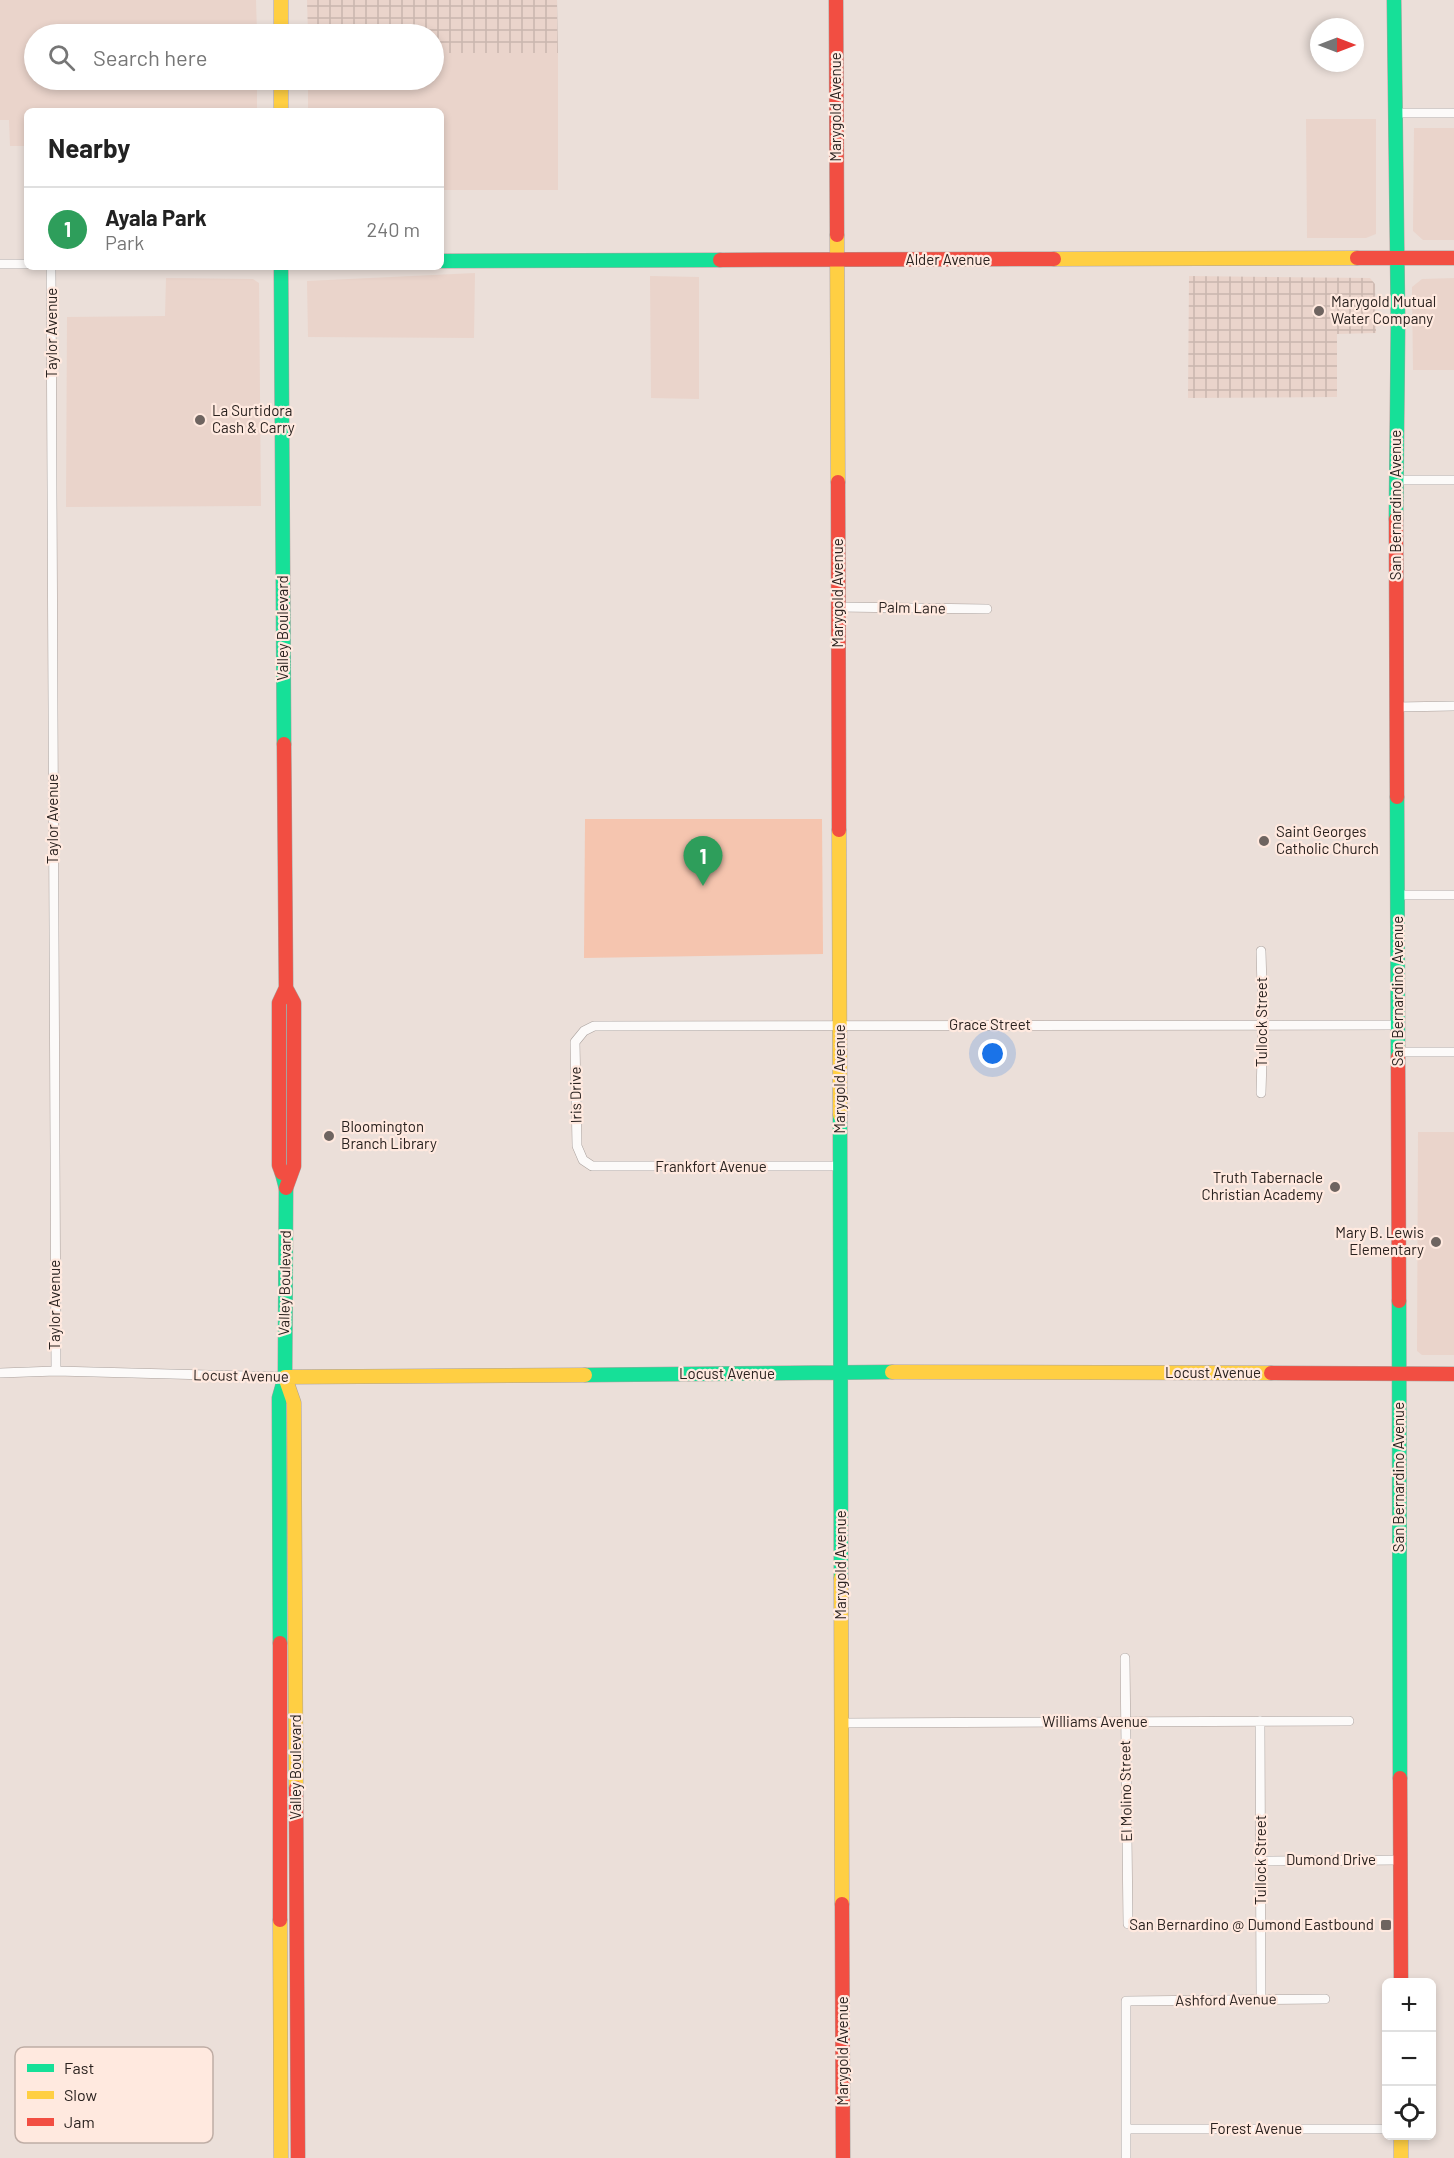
<!DOCTYPE html>
<meta charset="utf-8">
<style>
body{margin:0;font-family:Barlow,sans-serif;background:#f6f6f6;color:#222}
.controls{position:absolute;right:18px;bottom:18px;display:grid;overflow:hidden;border-radius:9px;box-shadow:0 3px 9px #0003}
.controls button{width:54px;height:54px;display:grid;place-items:center;padding:0;border:0;border-bottom:2px solid #e0e0e0;background:#fff;color:#222;font:30px sans-serif}
.compass{position:absolute;left:1310px;top:18px;width:54px;height:54px;border-radius:50%;background:#fff;box-shadow:0 3px 9px #0003;rotate:90deg}
.you{position:absolute;left:993px;top:1054px;width:21px;height:21px;margin:-15px;border:4px solid #fff;border-radius:50%;background:#1a73e8;box-shadow:0 0 0 9px #1a73e833}
.badge{display:grid;place-items:center;width:39px;height:39px;border-radius:50%;background:#0f766e;color:#fff;font-size:20px;font-weight:700}
.pin{position:absolute;translate:-50% -50px;filter:drop-shadow(0 2px 3px #0008)}
.pin::after{content:'';position:absolute;top:32px;width:21px;height:18px;background:inherit;clip-path:polygon(0 0,100% 0,50% 100%)}
.list{margin:0;padding:0;list-style:none}
h2{display:flex;justify-content:space-between;align-items:center;height:78px;margin:0;padding:0 24px;font-size:26px}
h2 small{font-size:20px;font-weight:400;color:#767676}
.list li{display:grid;grid-template-columns:39px 1fr auto;gap:18px;align-items:center;box-sizing:border-box;height:84px;padding:0 24px;border-top:2px solid #e0e0e0}
.list b{display:block;font-size:22px;white-space:nowrap}
.list p{margin:0;font-size:20px;white-space:nowrap;color:#767676}
.list em{font-size:20px;font-style:normal;color:#767676}
.icon{flex:none;width:33px;height:33px;fill:none;stroke:currentColor;stroke-width:2;stroke-linecap:round;stroke-linejoin:round}
.map{position:relative;flex:none;width:1454px;height:2158px;overflow:hidden}
.search{position:absolute;background:#fff;box-shadow:0 3px 9px #0003;left:24px;top:24px;width:420px;height:66px;display:flex;align-items:center;gap:15px;box-sizing:border-box;padding:0 21px;border-radius:33px;color:#767676;font-size:22px}
.panel{position:absolute;background:#fff;box-shadow:0 3px 9px #0003;left:24px;top:108px;width:420px;height:162px;border-radius:9px}
.map>svg:first-child{display:block}
.built{fill:#ead4cb}
.industrial{fill:url(#industrial-grid)}
.green{fill:#f5c5af}
.lines{fill:none;stroke-linecap:round;stroke-linejoin:round}
.street-casing{stroke:#aaa19d;stroke-width:10}
.fast-casing{stroke:#aaa19d;stroke-width:15}
.slow-casing{stroke:#aaa19d;stroke-width:15}
.jam-casing{stroke:#aaa19d;stroke-width:15}
.street{stroke:#fcfaf9;stroke-width:9}
.fast{stroke:#16e098;stroke-width:14}
.slow{stroke:#ffcf43;stroke-width:14}
.jam{stroke:#f24e42;stroke-width:14}
.poi-dot{fill:#6e6460;stroke:#ffe9df;stroke-width:2}
.labels{text-anchor:middle;stroke-width:4.5;stroke-linejoin:round;paint-order:stroke}
.street-label{font-size:15px;fill:#2a221f;stroke:#ffe9df}
.poi-label{font-size:15px;fill:#2a221f;stroke:#ffe9df;text-anchor:start}
.key{fill:#ffe9df;stroke:#bfada5;stroke-width:1.5}
.key-label{font-size:16px;fill:#2a221f}
</style>
<div class="map">
<svg width="1454" height="2158" viewBox="0 0 1454 2158">
<defs>
<pattern id="industrial-grid" width="8" height="8" patternUnits="userSpaceOnUse" patternTransform="scale(1.5)"><rect width="8" height="8" fill="#ead4cb"/><path d="M0 4h8M4 0v8" fill="none" stroke="#c9b6ae"/></pattern>
</defs>
<rect width="100%" height="100%" fill="#ebdfd9"/>
<path class="built" d="M0 0H256L257 34H34V80H257V111H27V146H10L9 120H0Z
M434 53H558V190H441V111H308V80H434Z
M1306 119H1376V234L1366 238H1307Z
M1414 128H1454V240H1423L1413 231Z
M475 273 474 338 308 337 307 281Z
M650 276 699 277V399L651 398Z
M166 278 253 279 259 283 261 506 66 507 67 317 165 316Z
M1454 278V370H1413L1412 287 1422 279Z
M1418 1132H1454V1355H1422L1417 1351Z"/>
<path class="industrial" d="M307 0H557L558 53H434V34H308Z
M1189 276 1370 278 1375 284 1376 333 1337 334V397L1188 398Z"/>
<path class="green" d="M585 819H822L823 954 584 958Z"/>
<g class="lines">
<defs>
<path id="street" d="M1395 113H1454
M0 264H27
M51 267 56 1371
M1396 480H1454
M838 607 987 609
M1397 707 1454 706
M1398 895H1454
M1261 951 1263 1024 1261 1093
M1397 1052H1454
M841 1166H592L583 1160 577 1146 575 1042 584 1031 594 1026 1398 1025
M0 1373 56 1371 285 1377
M1125 1658 1128 1924
M1260 1721 1261 2000
M842 1723 1349 1721
M1261 1861 1400 1860
M1126 2129H1386
M1126 2158V2001L1325 1999"/>
<path id="fast" d="M1394 0 1398 322 1396 519
M441 261 720 260
M281 267 284 744
M1397 797 1398 1057
M840 1115 841 1578
M1399 1301 1400 1778
M585 1375 892 1372
M280 1643 279 1398 285 1377 286 1188 282 1173"/>
<path id="slow" d="M281 0V34
M281 80V111
M837 235 838 482
M1054 259 1357 258
M839 830 840 1115
M892 1372 1271 1373
M285 1377 585 1375
M285 1377 294 1403 296 1788
M841 1578 842 1904
M280 1920 281 2158
M1401 2136V2158"/>
<path id="jam" d="M836 0 837 235
M1357 258H1454
M720 260 1054 259
M838 482 839 830
M1396 519 1397 797
M286 988 294 1003V1166L286 1188
M1398 1057 1399 1301
M282 1173 279 1165V1003L286 988 284 744
M1271 1373 1454 1374
M280 1643V1920
M1400 1778 1401 1982
M296 1788 298 2158
M842 1904 843 2158"/>
</defs>
<use href="#street" class="street-casing"/>
<use href="#fast" class="fast-casing"/>
<use href="#slow" class="slow-casing"/>
<use href="#jam" class="jam-casing"/>
<use href="#street" class="street"/>
<use href="#fast" class="fast"/>
<use href="#slow" class="slow"/>
<use href="#jam" class="jam"/>
</g>
<g class="poi-dot">
<circle cx="1319" cy="311" r="6"/>
<circle cx="200" cy="420" r="6"/>
<circle cx="1264" cy="841" r="6"/>
<circle cx="329" cy="1136" r="6"/>
<circle cx="1335" cy="1187" r="6"/>
<circle cx="1436" cy="1242" r="6"/>
<rect x="1380" y="1919" width="12" height="12" rx="3"/>
</g>
<g class="labels">
<g class="street-label">
<text transform="translate(836 107) rotate(-90)" y="5">Marygold Avenue</text>
<text x="948" y="265">Alder Avenue</text>
<text transform="translate(52 333) rotate(-90)" y="5">Taylor Avenue</text>
<text transform="translate(1396 505) rotate(-90)" y="5">San Bernardino Avenue</text>
<text transform="translate(838 593) rotate(-90)" y="5">Marygold Avenue</text>
<text transform="translate(912 608) rotate(1)" y="5">Palm Lane</text>
<text transform="translate(283 628) rotate(-90)" y="5">Valley Boulevard</text>
<text transform="translate(53 819) rotate(-90)" y="5">Taylor Avenue</text>
<text transform="translate(1398 991) rotate(-90)" y="5">San Bernardino Avenue</text>
<text transform="translate(1262 1022) rotate(-90)" y="5">Tullock Street</text>
<text x="990" y="1030">Grace Street</text>
<text transform="translate(840 1079) rotate(-90)" y="5">Marygold Avenue</text>
<text transform="translate(576 1095) rotate(-91)" y="5">Iris Drive</text>
<text x="711" y="1172">Frankfort Avenue</text>
<text transform="translate(285 1283) rotate(-89)" y="5">Valley Boulevard</text>
<text transform="translate(55 1305) rotate(-90)" y="5">Taylor Avenue</text>
<text x="1213" y="1378">Locust Avenue</text>
<text x="727" y="1379">Locust Avenue</text>
<text transform="translate(241 1376) rotate(1)" y="5">Locust Avenue</text>
<text transform="translate(1399 1477) rotate(-90)" y="5">San Bernardino Avenue</text>
<text transform="translate(841 1565) rotate(-90)" y="5">Marygold Avenue</text>
<text x="1095" y="1727">Williams Avenue</text>
<text transform="translate(296 1767) rotate(-90)" y="5">Valley Boulevard</text>
<text transform="translate(1126 1791) rotate(-91)" y="5">El Molino Street</text>
<text transform="translate(1261 1860) rotate(-90)" y="5">Tullock Street</text>
<text x="1331" y="1865">Dumond Drive</text>
<text transform="translate(1226 2000) rotate(-1)" y="5">Ashford Avenue</text>
<text transform="translate(843 2051) rotate(-90)" y="5">Marygold Avenue</text>
<text x="1256" y="2134">Forest Avenue</text>
</g>
<g class="poi-label">
<text x="1331" y="307">Marygold Mutual<tspan x="1331" dy="17">Water Company</tspan></text>
<text x="212" y="416">La Surtidora<tspan x="212" dy="17">Cash &amp; Carry</tspan></text>
<text x="1276" y="837">Saint Georges<tspan x="1276" dy="17">Catholic Church</tspan></text>
<text x="341" y="1132">Bloomington<tspan x="341" dy="17">Branch Library</tspan></text>
<text x="1323" y="1183" text-anchor="end">Truth Tabernacle<tspan x="1323" dy="17">Christian Academy</tspan></text>
<text x="1424" y="1238" text-anchor="end">Mary B. Lewis<tspan x="1424" dy="17">Elementary</tspan></text>
<text x="1374" y="1930" text-anchor="end">San Bernardino @ Dumond Eastbound</text>
</g>
</g>
<rect x="15" y="2047" width="198" height="96" rx="9" class="key"/>
<rect x="27" y="2064" width="27" height="8" fill="#16e098"/>
<rect x="27" y="2091" width="27" height="8" fill="#ffcf43"/>
<rect x="27" y="2118" width="27" height="8" fill="#f24e42"/>
<g class="key-label">
<text x="64" y="2074">Fast</text>
<text x="64" y="2101">Slow</text>
<text x="64" y="2128">Jam</text>
</g>
</svg>
<div class="controls">
<button>+</button>
<button>−</button>
<button><svg class="icon" aria-label="locate" viewBox="0 0 24 24"><circle cx="12" cy="12" r="6"/><path d="M12 2v4M12 18v4M2 12h4M18 12h4"/></svg></button>
</div>
<svg class="compass" viewBox="-18 -18 36 36"><path d="M0-13l5 13h-10z" fill="#e53935"/><path d="M0 13l5-13h-10z" fill="#767676"/></svg>
<div class="you"></div>
<div class="pin badge" style="left:703px;top:886px;background:#2e9e5b">1</div>
<div class="search"><svg class="icon" aria-label="search" viewBox="0 0 24 24"><circle cx="10" cy="10" r="6"/><path d="M15 15l6 6"/></svg>Search here</div>
<section class="panel">
<h2>Nearby<small></small></h2>
<ul class="list">
<li><span class="badge" style="background:#2e9e5b">1</span><div><b>Ayala Park</b><p>Park</p></div><em>240 m</em></li>
</ul>
</section>
</div>
